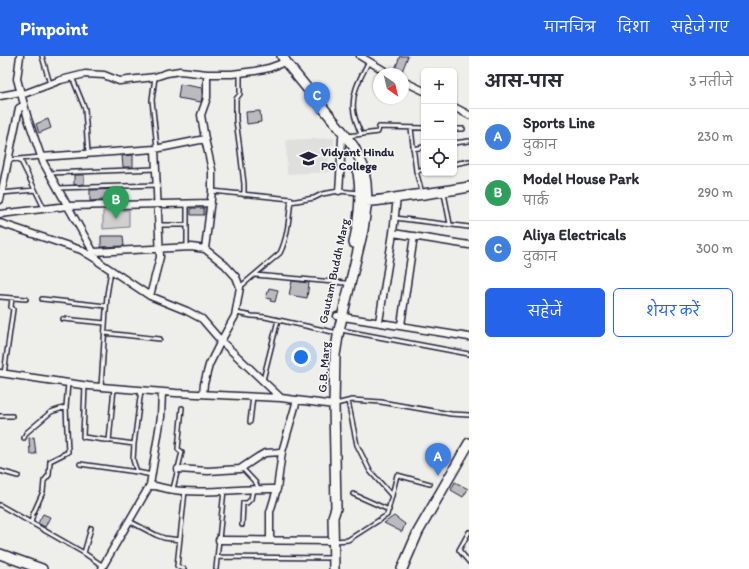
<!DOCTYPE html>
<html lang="hi">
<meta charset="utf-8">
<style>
body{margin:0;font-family:Itim,"Playpen Sans Deva",sans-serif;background:#f2f2f3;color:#2b2b33}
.controls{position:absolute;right:12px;top:12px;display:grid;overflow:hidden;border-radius:6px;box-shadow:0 1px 3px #0004}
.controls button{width:36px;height:36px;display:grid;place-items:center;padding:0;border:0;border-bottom:1px solid #e1e1e2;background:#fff;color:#2b2b33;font:20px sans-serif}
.compass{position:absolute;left:373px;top:12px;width:36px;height:36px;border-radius:50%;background:#fff;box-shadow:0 1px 3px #0004;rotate:146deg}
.you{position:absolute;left:301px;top:301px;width:14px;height:14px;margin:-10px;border:3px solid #fff;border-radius:50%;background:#1a73e8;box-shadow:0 0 0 6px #1a73e833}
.badge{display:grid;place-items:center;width:26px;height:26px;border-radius:50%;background:#2563eb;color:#fff;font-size:13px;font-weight:700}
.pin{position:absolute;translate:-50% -33px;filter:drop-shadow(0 1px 2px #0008)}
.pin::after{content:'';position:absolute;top:21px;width:14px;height:12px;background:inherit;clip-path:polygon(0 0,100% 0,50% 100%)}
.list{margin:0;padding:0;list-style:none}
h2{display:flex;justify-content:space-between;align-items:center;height:52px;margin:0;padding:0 16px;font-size:17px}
h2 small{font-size:13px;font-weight:400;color:#7c7c81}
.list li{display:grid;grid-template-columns:26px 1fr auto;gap:12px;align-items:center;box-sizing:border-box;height:56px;padding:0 16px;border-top:1px solid #e1e1e2}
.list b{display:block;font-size:15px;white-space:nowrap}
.list p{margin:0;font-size:13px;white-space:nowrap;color:#7c7c81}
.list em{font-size:13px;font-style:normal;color:#7c7c81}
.actions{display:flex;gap:8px;padding:12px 16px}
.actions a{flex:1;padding:9px 0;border:1px solid #2563eb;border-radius:6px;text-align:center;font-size:14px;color:#2563eb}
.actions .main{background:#2563eb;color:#fff}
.icon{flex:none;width:22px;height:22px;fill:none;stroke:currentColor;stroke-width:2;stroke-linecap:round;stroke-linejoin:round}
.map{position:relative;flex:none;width:469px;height:513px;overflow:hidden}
header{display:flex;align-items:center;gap:24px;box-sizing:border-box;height:56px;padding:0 20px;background:#2563eb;color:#fff}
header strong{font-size:19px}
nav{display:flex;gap:22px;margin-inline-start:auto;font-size:14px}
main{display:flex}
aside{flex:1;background:#fff}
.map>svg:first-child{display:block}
.built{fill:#dfdfde}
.green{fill:#d0d0d1;stroke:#797986}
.building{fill:#bbbbbf;stroke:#22223b}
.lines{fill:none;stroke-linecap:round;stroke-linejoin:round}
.lane-casing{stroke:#22223b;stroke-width:6}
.street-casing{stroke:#22223b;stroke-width:9}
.secondary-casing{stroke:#22223b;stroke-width:12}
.lane{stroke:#f6f6f2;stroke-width:3}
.street{stroke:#f6f6f2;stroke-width:6}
.secondary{stroke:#f6f6f2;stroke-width:9}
.labels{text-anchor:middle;stroke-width:3;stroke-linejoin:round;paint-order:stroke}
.poi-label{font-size:12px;font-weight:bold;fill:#22223b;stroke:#f6f6f2;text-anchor:start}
.street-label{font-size:12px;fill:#22223b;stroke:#f6f6f2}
</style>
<header>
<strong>Pinpoint</strong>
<nav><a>मानचित्र</a><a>दिशा</a><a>सहेजे गए</a></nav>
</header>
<main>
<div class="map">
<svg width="469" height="513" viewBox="0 0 469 513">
<rect width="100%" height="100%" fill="#eeeeeb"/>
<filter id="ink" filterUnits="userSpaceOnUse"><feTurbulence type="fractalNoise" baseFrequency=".025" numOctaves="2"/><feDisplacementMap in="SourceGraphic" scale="8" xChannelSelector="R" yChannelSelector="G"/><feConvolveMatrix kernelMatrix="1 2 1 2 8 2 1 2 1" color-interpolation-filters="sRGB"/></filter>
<g filter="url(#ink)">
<path class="built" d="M334 82V89L329 90 330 116 287 118 286 84Z"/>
<path class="green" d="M129 154V171L103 173V155Z"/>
<path class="building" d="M400 0H408L401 18 394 16Z
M180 28 202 32V41L201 46 178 42Z
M260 55 261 66 247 68 246 56Z
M48 63 51 72 39 77 36 68Z
M133 99V111H123L122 100Z
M74 119H84V128L74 129Z
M124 133V144L114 145V143L90 145V134Z
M191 152H204V159H191Z
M101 180H123L124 190 101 191Z
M292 225 309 227 307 242 289 239Z
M269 232 278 234 275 246 270 245 271 243 266 242Z
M34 381 36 398H30L29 382Z
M455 426 468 433 463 441 451 434Z
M43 458 50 461 45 471 38 467Z
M394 460 405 468 402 476 384 467Z"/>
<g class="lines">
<defs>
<path id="lane" d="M42 0 50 28
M240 17V38L236 43V64L240 94 244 128V139
M72 21 85 53 88 97
M155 21 152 44 157 92
M411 72 416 115 422 137
M454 73H463
M361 78C358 71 355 64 354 57 350 38 361 21 369 5
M348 80 378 76 379 71 424 72
M454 87 469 85
M413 93 424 91
M20 103 44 152
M8 104 41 101
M454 108 469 105
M416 115 424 113
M50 117 156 113
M58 132 157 129
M212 135 291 143C289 161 288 181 280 197L240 231
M1 137 35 134
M444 137 450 168
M290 146 314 142 322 138 339 135 359 137
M395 162 469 171
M159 169H187
M187 191V147
M255 219 345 227
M0 241 26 243
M42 243 106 250
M236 257 252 260 265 261 333 276
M63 263 105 267
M341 274 469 298
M105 277 160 283
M4 318 13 253 11 251 12 242
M263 324 278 264
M85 329 83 381 134 388
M101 331 107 239 111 214
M348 345 357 389 370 415 392 440
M336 348 352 344 381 346 451 358 469 359
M0 360H12
M250 366 253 340
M24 382 26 377 51 356 66 351
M109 385 114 332
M80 408 137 416 152 419
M242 412 256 427 258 432
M0 415 18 420
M137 416 133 404 134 388 141 334
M173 433 182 396 178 393 182 352
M353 438 389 454
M0 449 84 497 103 510
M129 465 156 479 164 482 180 484
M31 467 33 458 43 436 44 425 49 419 50 405 68 396 66 351 68 327
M242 469 243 447H247L251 443 253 433
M469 476 459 494 469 506
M335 485 348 484 387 459 397 419 430 428
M84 497 91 472
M217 501 332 502
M184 513 177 510 185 435
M216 513 224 434"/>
<path id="street" d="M20 0 17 23 28 63 43 106 99 206 150 240 187 255 202 263 221 285 281 342 334 349
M360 0 390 18
M403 25 424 35
M21 39 61 24 85 18 104 19 119 25 155 21 167 17 180 15 207 18H232L255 15 269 12 280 8 285 5
M0 40 21 36
M454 51 469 59
M41 101 155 93 205 83
M339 135 340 121 342 82
M0 144 19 52 24 49
M0 158 68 150 211 147
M0 167 81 194 99 205
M393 177 469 189
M205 193 212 135V114L205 83 201 59 207 42V18
M94 196 191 191 205 193 225 209 236 221 240 231 235 260 221 285 209 309 204 328 203 338
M150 240 160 201 155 93
M337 260 469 281
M379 266 393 177 397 141
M401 269 414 180
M0 317 89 330 176 337 281 342
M178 413 208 415 240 413 258 401 265 397 282 396
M150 429C161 431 173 435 184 435 215 437 246 432 277 433
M219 484 334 485
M270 484V456L277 433 282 396 297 344
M102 513 103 510 150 429 161 361 162 336"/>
<path id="secondary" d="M282 0 288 9 342 75 354 91 363 110 366 127 367 145 363 174 339 274 335 299 334 349 336 452 333 461 334 513
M361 145C375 146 388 143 401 141 424 138 447 135 469 131
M354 187C359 166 362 138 358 117
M0 498 42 513
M402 513 418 476 469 387"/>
</defs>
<use href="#lane" class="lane-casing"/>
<use href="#street" class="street-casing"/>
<use href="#secondary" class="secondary-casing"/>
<use href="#lane" class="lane"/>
<use href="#street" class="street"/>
<use href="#secondary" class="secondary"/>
</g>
</g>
<defs>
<symbol id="university-bare" viewBox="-9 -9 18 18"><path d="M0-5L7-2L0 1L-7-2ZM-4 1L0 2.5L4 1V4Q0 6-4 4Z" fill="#22223b" stroke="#f6f6f2" stroke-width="2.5" paint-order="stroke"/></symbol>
</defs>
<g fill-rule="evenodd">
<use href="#university-bare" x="296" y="90" width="25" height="25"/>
</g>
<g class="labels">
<g class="poi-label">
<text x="321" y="100">Vidyant Hindu<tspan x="321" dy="14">PG College</tspan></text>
</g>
<g class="street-label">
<text transform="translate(334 215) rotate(-78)" y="4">Gautam Buddh Marg</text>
<text transform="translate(324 311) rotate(-86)" y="4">G.B. Marg</text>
</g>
</g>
</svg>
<div class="controls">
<button>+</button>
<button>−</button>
<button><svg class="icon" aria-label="locate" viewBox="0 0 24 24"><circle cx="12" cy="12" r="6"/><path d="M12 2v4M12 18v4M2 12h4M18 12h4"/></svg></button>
</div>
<svg class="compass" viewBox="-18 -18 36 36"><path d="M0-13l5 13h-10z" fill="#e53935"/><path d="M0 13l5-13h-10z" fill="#7c7c81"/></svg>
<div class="you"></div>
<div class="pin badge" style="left:438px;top:420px;background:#3f7fe0">A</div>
<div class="pin badge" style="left:116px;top:163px;background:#2e9e5b">B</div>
<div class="pin badge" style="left:317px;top:59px;background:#3f7fe0">C</div>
</div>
<aside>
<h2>आस-पास<small>3 नतीजे</small></h2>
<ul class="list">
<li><span class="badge" style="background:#3f7fe0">A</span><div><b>Sports Line</b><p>दुकान</p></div><em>230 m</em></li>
<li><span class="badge" style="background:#2e9e5b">B</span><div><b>Model House Park</b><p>पार्क</p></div><em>290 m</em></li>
<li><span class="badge" style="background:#3f7fe0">C</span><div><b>Aliya Electricals</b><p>दुकान</p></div><em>300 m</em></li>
</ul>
<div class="actions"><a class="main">सहेजें</a><a>शेयर करें</a></div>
</aside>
</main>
